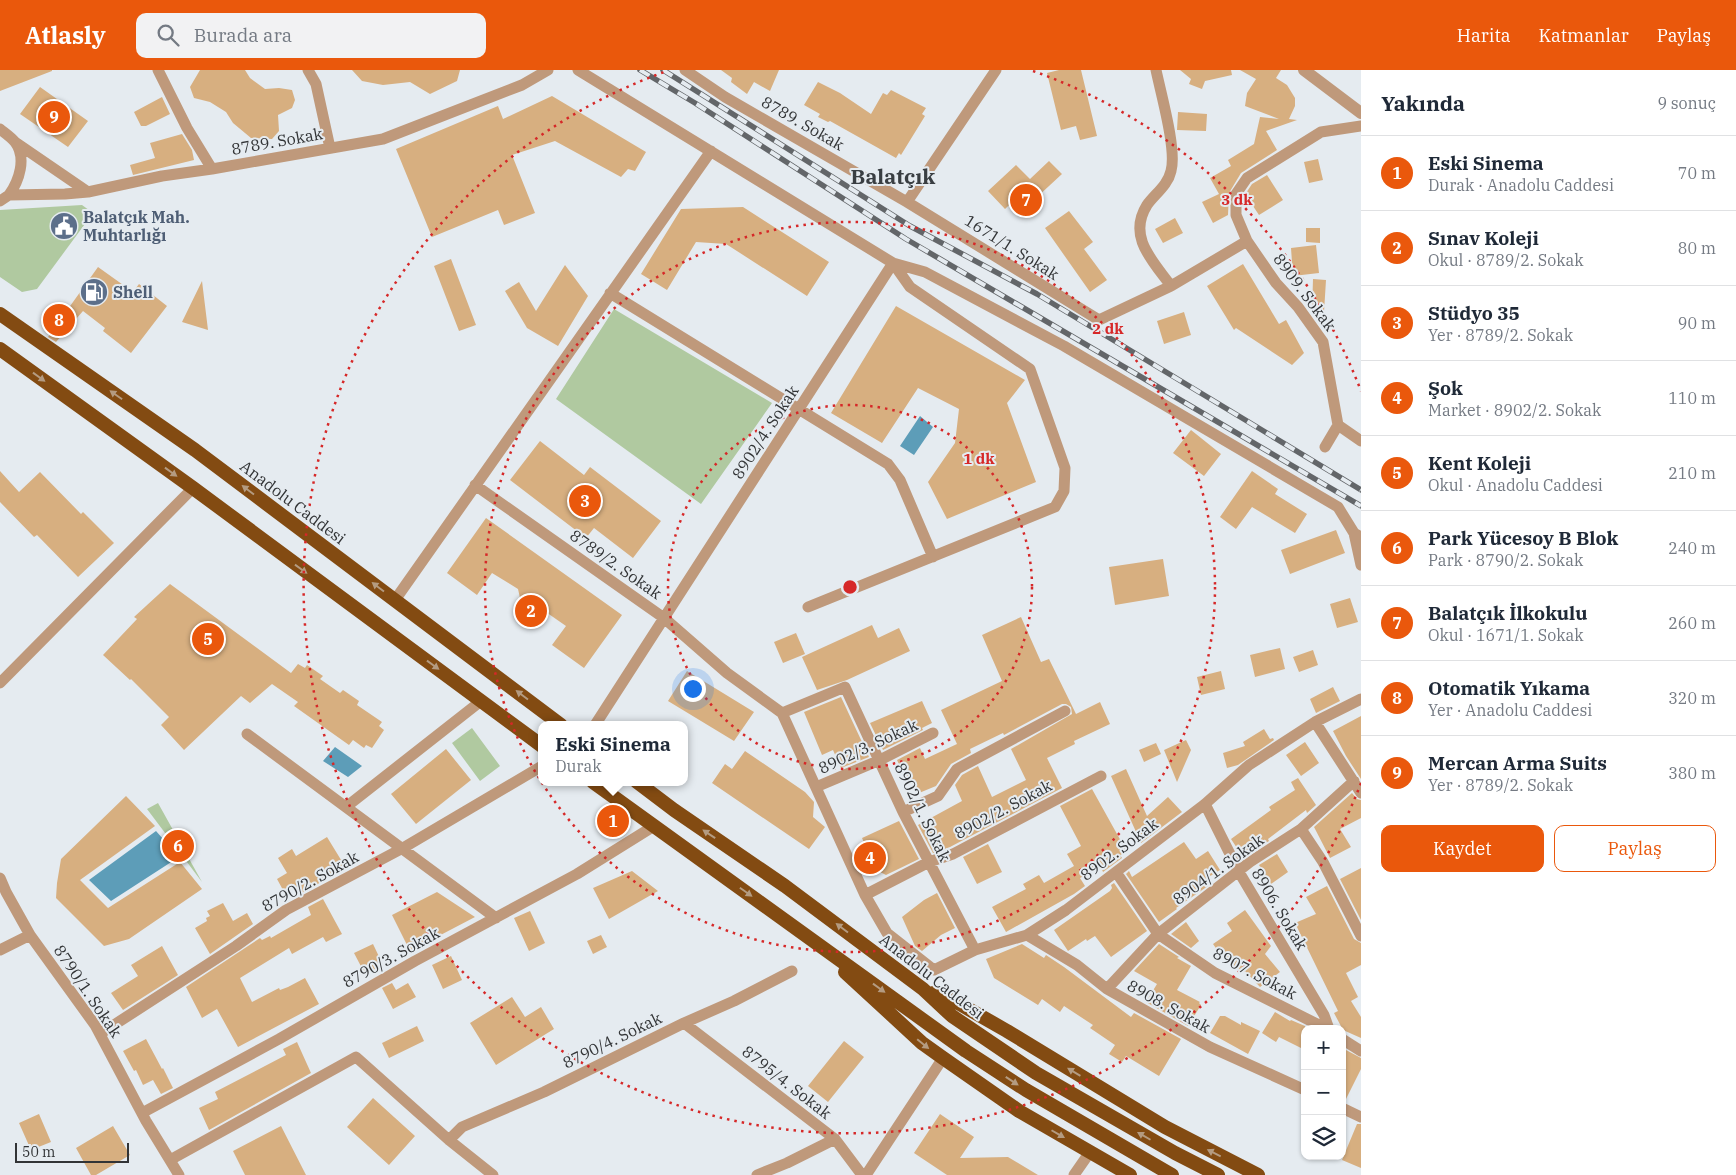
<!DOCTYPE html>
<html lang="tr">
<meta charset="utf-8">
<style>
body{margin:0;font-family:"IBM Plex Serif",serif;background:#f2f2f3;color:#1f2937}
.controls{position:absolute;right:15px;bottom:15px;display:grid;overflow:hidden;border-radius:10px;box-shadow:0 1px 4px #0004}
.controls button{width:45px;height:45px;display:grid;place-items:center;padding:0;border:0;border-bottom:1px solid #e0e1e3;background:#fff;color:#1f2937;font:25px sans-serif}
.scale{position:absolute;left:15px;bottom:12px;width:114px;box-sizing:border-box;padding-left:5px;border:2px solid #323436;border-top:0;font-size:14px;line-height:18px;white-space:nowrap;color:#323436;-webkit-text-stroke:4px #e5ebf0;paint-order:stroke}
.you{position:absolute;left:692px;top:618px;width:18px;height:18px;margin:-12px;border:4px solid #fff;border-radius:50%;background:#1a73e8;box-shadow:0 0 0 8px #1a73e833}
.badge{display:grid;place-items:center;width:32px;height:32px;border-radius:50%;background:#ea580c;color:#fff;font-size:16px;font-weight:700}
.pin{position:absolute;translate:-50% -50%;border:2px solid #fff;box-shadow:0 1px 5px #0006}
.popup{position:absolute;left:538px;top:651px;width:150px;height:65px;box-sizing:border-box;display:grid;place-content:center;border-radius:10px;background:#fff;filter:drop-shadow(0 1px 4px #0005);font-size:16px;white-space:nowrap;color:#747a83}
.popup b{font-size:19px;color:#1f2937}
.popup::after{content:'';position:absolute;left:50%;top:100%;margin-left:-10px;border:10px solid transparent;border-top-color:#fff}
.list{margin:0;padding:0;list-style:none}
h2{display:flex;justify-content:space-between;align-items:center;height:65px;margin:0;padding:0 20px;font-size:21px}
h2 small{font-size:16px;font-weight:400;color:#747a83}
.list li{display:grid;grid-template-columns:32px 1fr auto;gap:15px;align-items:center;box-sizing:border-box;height:75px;padding:0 20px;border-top:1px solid #e0e1e3}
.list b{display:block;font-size:19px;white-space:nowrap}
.list p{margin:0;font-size:16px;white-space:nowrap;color:#747a83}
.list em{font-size:16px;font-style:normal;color:#747a83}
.actions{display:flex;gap:10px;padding:15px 20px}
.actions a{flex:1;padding:11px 0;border:1px solid #ea580c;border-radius:10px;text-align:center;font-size:18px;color:#ea580c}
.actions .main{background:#ea580c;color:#fff}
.icon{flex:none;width:28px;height:28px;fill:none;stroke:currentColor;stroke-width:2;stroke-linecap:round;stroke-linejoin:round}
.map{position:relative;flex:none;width:1361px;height:1105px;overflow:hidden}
header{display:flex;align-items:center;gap:30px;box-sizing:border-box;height:70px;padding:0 25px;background:#ea580c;color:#fff}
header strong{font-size:24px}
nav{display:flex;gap:28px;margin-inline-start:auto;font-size:18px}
.search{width:350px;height:45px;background:#f2f2f3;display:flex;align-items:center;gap:12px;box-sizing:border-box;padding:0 18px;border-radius:10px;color:#747a83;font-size:19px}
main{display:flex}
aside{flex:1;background:#fff}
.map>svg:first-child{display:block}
.green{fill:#b0c9a0}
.water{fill:#5d9db8}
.building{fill:#d7af80}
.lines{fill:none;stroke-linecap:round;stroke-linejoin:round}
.minor{stroke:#bf997b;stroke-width:11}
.tertiary{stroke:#bf997b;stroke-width:12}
.trunk{stroke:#834b12;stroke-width:14}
.rail-casing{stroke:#636669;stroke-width:5.5}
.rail{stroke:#e5ebf0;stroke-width:4;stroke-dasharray:11;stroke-linecap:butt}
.oneway{fill:#b49b81}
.ring{fill:none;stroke:#d62828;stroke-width:2.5;stroke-dasharray:2.5 5}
.labels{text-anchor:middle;stroke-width:4;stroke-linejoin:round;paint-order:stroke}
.street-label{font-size:16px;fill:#323436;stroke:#e5ebf0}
.service-label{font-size:16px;font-weight:bold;fill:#4e5e75;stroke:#e5ebf0;text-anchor:start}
.district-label{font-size:21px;font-weight:bold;fill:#393e42;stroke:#e5ebf0}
.centre{fill:#d62828;stroke:#e5ebf0;stroke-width:2.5}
.ring-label{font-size:15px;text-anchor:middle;font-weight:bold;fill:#d62828;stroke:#e5ebf0;stroke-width:4;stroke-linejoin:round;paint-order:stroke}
</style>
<header>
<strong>Atlasly</strong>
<div class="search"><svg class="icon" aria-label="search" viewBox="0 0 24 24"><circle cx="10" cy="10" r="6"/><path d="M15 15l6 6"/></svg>Burada ara</div>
<nav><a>Harita</a><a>Katmanlar</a><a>Paylaş</a></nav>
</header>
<main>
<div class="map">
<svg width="1361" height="1105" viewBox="0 0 1361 1105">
<rect width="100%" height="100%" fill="#e5ebf0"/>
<path class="green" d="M82 135 93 143 37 219 22 222 0 207V140Z
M614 239 772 333 701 434 556 329Z
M472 658 500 696 480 711 452 673Z
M158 733 202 812 147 739Z"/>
<path class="water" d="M920 346 933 357 914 385 900 376Z
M335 677 362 696 348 707 323 691Z
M156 761 179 787 111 831 89 810Z"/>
<path class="building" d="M0 0H52V1L0 21Z
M200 0H245L250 8 265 19 279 18 292 20 295 30 292 38 278 45 279 61 272 69 251 68 233 53 226 42 210 32 194 28 190 17Z
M352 0H460L457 11 430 24 410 12 383 15 362 11Z
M721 0H779L770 21 754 12 747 24 731 12 732 8Z
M1059 0H1081L1097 66 1080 70 1076 56 1061 60 1047 3Z
M1180 0H1231L1232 5 1205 11 1202 19 1189 14 1191 9Z
M1240 0H1281L1276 8 1287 15 1295 28V36L1289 49 1297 50 1266 61 1277 80 1241 103 1229 123 1228 145 1213 153 1202 132 1219 124 1210 108 1231 96 1228 90 1254 74 1260 47 1279 49 1245 36 1247 23 1256 9Z
M818 12 840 23 871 44 883 23 887 25 891 20 926 38 922 44 925 46 901 85 899 83 896 88 830 51 828 52 818 47 820 44 804 35Z
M40 17 88 51 68 77 20 44Z
M552 26 646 82 635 101 628 99 621 107 555 71 512 85 535 143 504 155 498 140 432 167 396 79 498 36 503 49Z
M162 27 170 44 146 56H141L134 42Z
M1178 42 1207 44 1206 61 1177 60Z
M182 64 192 80 194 90 133 105 130 95 155 88 150 73Z
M1318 89 1323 110 1309 113 1304 92Z
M1049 91 1062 104 1036 128 1027 118 1005 139 988 121 1016 95 1030 109Z
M1267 105 1283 130 1259 145 1251 133 1244 137V126L1252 114Z
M743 137 829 192 807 226 726 174 696 172 667 220 641 204 681 139Z
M1069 141 1093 172 1084 179 1107 210 1090 222 1045 158Z
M66 146 72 153 68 161 57 160 56 151Z
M1175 148 1183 163 1163 173 1155 159Z
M1306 158H1320V173L1306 172Z
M1316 175 1319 203 1293 206 1291 178Z
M451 189 476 255 459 261 434 196Z
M1243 194 1279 254 1286 250 1304 283 1292 295 1236 258 1234 260 1207 216Z
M565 195 588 226 558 276 527 258 505 221 519 212 536 241Z
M98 197 133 222 139 214 167 236 131 283 103 261 105 258 83 241 56 272 48 267Z
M1313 209 1326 210 1324 242 1312 241Z
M202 211 208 260 182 252Z
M896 236 1025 310 1007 333 1036 412 947 449 928 412 955 373 959 339 918 318 882 373 831 343Z
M1184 242 1191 265 1164 274 1157 251Z
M1191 360 1221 384 1204 406 1173 383Z
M540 371 584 405 590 397 661 451 633 488 594 458 586 468 510 410Z
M0 401 19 422 40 402 81 444 83 442 114 473 78 507 37 465 34 467 0 432Z
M1252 401 1278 419 1275 424 1307 444 1295 463 1252 437 1236 459 1220 447Z
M486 448 622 545 584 598 552 575 566 556 543 540H535L526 536 520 528 518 519 492 503 477 525 447 503Z
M1336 460 1345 483 1290 504 1281 480Z
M1163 489 1169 526 1115 535 1109 497Z
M170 514 291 603 298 594 305 598 307 595 323 606 320 609 340 623 343 620 359 631 357 635 382 652 379 656 384 660 372 678 366 675 364 678 353 670 349 675 294 636 298 632 272 614 250 633 241 626 184 680 161 655 169 647 131 609 130 610 103 585 137 549 134 547Z
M1350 528 1358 552 1337 558 1330 534Z
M1021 547 1041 592 1049 589 1076 644 1100 632 1110 654 1074 671 1075 674 1047 688 1062 718 950 777 933 783 918 755 962 731 955 715 962 705 978 696 992 727 1026 710 1011 679 1072 644 1071 637 1066 634H1062L1004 665 1003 663 970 679 971 683 951 694 936 716 919 723 914 711 908 714 897 690 920 678 925 689 957 674 941 640 1002 611 982 565Z
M872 555 878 568 899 558 910 581 847 610 817 620 802 587Z
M796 563 805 584 783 593 774 572Z
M1280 578 1285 599 1255 607 1250 585Z
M1313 580 1318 595 1299 602 1293 587Z
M687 601 754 642 734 671 668 631Z
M1221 601 1225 619 1201 625 1197 607Z
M1333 617 1340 631 1316 643 1310 629Z
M841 627 869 687 841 698 833 680 822 685 804 642Z
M922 631 932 653 922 658 923 660 883 680 870 653Z
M1361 646V709L1346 686 1333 661Z
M1264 659 1270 669 1273 668 1274 670 1238 695 1227 698 1223 683 1245 676 1243 672Z
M1186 670 1191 680 1177 712 1164 680Z
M1305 672 1319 693 1301 706 1286 685Z
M1156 673 1161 684 1144 692 1139 680Z
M446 679 471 710 416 754 391 724Z
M745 681 805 722 814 732 813 747 825 757 809 779 712 713 725 694 732 699Z
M1126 699 1147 746 1168 727 1182 742 1141 773 1111 706Z
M1298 708 1316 735 1307 743 1306 740 1268 769 1269 771 1243 787 1231 769 1271 740 1269 737 1295 720 1291 712Z
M1092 719 1127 782 1120 785 1122 788 1103 802 1101 797 1080 808 1085 816 1074 824 1006 862 992 837 1026 819 1023 814 1039 805 1044 813 1074 796 1067 784 1081 776 1060 736Z
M1352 723 1357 729 1361 730V748L1340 759 1351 777 1330 788 1314 757Z
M126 726 155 756 80 810 108 838 180 792 202 819 129 869 104 876 56 828 57 813 61 789Z
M899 751 919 789 886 805 876 800 862 768Z
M327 767 346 798 300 824 294 814 283 820 277 809 287 803 278 788 292 779 296 786Z
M1184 772 1196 789 1208 781 1220 800 1204 810 1208 816 1176 838 1177 839 1159 852 1126 804 1129 801 1132 807Z
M988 774 1002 802 977 814 963 787Z
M1277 784 1288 802 1271 814 1259 795Z
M1361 798V850L1340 809Z
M632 801 658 821 609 849 593 818Z
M1114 813 1147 861 1111 887 1095 866 1087 871 1086 869 1068 881 1054 860 1110 821 1112 818 1111 815Z
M1327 816 1354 869 1361 873V895L1346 903 1358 927 1351 931 1361 947V968L1343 960 1334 943 1338 941 1295 853 1316 844 1306 827Z
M437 822 475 847 410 881 392 845Z
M937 823 955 858 941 865 922 881 915 876 902 847 924 830Z
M323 829 342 864 326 872 323 867 292 884 289 878 240 908 252 932 279 918 280 920 288 917 305 908 319 934 238 977 217 939 202 948 186 917 260 868 262 870 270 866 271 868 311 845 308 837Z
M223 833 233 851 247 843 253 854 210 884 195 858 207 851 206 848 210 846 207 841Z
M1245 840 1271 876 1265 884 1280 902 1260 917 1245 901 1244 902 1225 891 1213 874 1232 861 1227 853Z
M530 841 545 873 529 881 514 848Z
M1186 852 1199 871 1191 878 1171 864Z
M601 865 607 877 593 884 587 871Z
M373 874 383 895 365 904 354 883Z
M1022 874 1044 888 1046 885 1064 897 1131 947 1134 943 1181 969 1159 1006 1126 986 1122 992 1109 984 1115 975 1090 958 1093 955 1064 936 1060 942 1042 929 1038 935 994 908 986 889Z
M1159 874 1179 887 1177 888 1191 896 1177 920 1200 932 1199 933 1201 935 1188 956 1146 932 1157 914 1134 901Z
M162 876 178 905 123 940 111 923 138 906 131 895Z
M451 886 462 910 443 919 432 895Z
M392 913 396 920 408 913 416 927 393 939 382 918Z
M512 927 525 947 541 937 554 959 496 995 470 953Z
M1275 942 1290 951 1291 950 1305 956V980L1279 967 1276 972 1262 963Z
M1220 946H1225L1241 955V952L1260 961 1248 984 1210 963Z
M417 956 424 971 389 988 382 973Z
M146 969 162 999 163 998 173 1018 161 1024 153 1010 143 1015 136 1000 134 1001 123 981Z
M844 971 864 987 828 1032 808 1016Z
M297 972 311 1003 209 1060 199 1038 218 1029 215 1022 286 985 283 979Z
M1346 980 1361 988V999L1345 1031H1342V985Z
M373 1028 415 1066 389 1095 347 1057Z
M39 1044 51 1072 31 1080 19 1053Z
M940 1044 974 1067 960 1088 1008 1087 1038 1105H947L914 1083Z
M1357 1054H1361V1098L1342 1090Z
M113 1056 130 1085 96 1105H91L76 1078Z
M281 1056 306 1105H245L233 1081Z"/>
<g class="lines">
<path class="minor" d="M158 0 187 58 212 99
M308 0 316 14 330 78
M578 0 893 193 925 202 1064 276 1338 437 1354 463 1361 467
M685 0 725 27 907 132 1099 250 1171 216
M1156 0C1161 24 1177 80 1171 101 1168 115 1155 124 1147 135 1127 167 1153 191 1171 216L1247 171
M0 59C5 63 11 67 15 72 27 88 19 111 9 125
M15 72 88 122
M0 131 9 125 65 124 88 122 162 106 212 99 383 69 522 15 548 0
M907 132 996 0
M610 223 888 394 900 410 933 487
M1338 355 1323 272 1298 237 1276 213 1247 171 1236 145V124L1247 108 1321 62 1361 56
M1325 377 1338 355 1361 371
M475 415 664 548 727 603 782 643 845 617 903 742 975 880
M1354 463 1361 495
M395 530 711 81
M808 537 1055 437 1064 421 1065 398 1030 299 910 217 893 193
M0 613 193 418
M782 643 865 825 887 863 934 900 975 880 1027 865 1066 840 1205 734 1249 695 1315 652 1361 629
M1315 652 1361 723
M595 655 893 193
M247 664 496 848
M816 717 880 690 933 663
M1205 734 1239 802 1324 945 1329 959
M346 737 481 631
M903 742 938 726 957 699 1065 641
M1301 759 1323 792 1361 866
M1116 802 1158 864 1215 903 1327 959
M0 808 6 822 30 865 95 955 146 1051 179 1105
M865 825 929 792 953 784 1101 706
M1027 865 1077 895 1107 919 1210 977 1305 1020
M0 880 30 865
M1107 919 1158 864 1250 792 1301 759 1354 711
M684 953 835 1069 862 1105
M100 964 236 876 286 840 403 778 542 696
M1342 969 1361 981
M1342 1038 1361 1047
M142 1043 279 969 415 891 577 804 654 756
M449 1070 462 1057 544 1022 684 953 734 931 792 901
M170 1090 356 987 449 1070 493 1105
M757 1105 787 1093 835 1069
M866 1105 943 988
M1074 1105 1090 1082"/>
<path class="tertiary" d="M1304 0 1361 43"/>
<path class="trunk" d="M0 244 195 380 561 655
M0 279 193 418 542 676
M593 712 966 981 1026 1020 1172 1105
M637 712 674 740 785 816 923 919 952 946 1036 1003 1175 1083 1218 1105
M845 902 922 973 943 988 1019 1041 1130 1105
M933 923 958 933 1007 961 1165 1057 1258 1105"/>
<defs>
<path id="rail" d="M640 0 695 33 906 169 1361 436
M663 0 910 156 1037 224 1361 420"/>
</defs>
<use href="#rail" class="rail-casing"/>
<use href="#rail" class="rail"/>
</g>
<defs><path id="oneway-solid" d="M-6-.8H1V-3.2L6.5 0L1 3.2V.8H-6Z" transform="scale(1.25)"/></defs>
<g class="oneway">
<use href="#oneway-solid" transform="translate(39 307) rotate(36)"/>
<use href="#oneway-solid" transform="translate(116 325) rotate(-145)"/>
<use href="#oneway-solid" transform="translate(171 402) rotate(36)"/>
<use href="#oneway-solid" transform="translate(248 420) rotate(-143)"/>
<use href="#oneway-solid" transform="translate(301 499) rotate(36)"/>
<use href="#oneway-solid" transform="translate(378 517) rotate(-143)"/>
<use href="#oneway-solid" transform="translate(433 595) rotate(36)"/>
<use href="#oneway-solid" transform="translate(522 625) rotate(-143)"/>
<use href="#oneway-solid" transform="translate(709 764) rotate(-146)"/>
<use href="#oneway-solid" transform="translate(746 822) rotate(35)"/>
<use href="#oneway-solid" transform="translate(842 858) rotate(-143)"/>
<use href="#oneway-solid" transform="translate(879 918) rotate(36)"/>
<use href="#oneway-solid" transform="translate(923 974) rotate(39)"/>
<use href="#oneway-solid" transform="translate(1074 1002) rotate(-149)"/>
<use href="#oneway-solid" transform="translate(1012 1011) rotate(33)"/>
<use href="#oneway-solid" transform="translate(1058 1064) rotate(30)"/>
<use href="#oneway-solid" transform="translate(1144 1066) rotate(-150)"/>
<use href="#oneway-solid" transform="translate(1214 1083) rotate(-153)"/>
</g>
<g class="ring">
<circle cx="850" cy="517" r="182"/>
<circle cx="850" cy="517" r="365"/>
<path d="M1361 713A547 547 0 1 1 667 1M1033 1A547 547 0 0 1 1361 321"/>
</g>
<defs>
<symbol id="civic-disc" viewBox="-11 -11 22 22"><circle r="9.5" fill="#5c6f8a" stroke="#e5ebf0"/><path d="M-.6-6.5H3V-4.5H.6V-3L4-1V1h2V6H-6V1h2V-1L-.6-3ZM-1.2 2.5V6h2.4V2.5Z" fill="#fff"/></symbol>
<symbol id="fuel-disc" viewBox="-11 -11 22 22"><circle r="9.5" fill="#5c6f8a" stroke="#e5ebf0"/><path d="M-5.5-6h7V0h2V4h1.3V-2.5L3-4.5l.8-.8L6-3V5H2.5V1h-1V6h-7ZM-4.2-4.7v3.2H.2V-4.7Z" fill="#fff"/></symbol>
</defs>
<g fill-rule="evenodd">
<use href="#civic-disc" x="48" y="140" width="32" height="32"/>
<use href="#fuel-disc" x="78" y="206" width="32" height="32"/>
</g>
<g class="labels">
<g class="street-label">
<text transform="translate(803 53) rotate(30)" y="6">8789. Sokak</text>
<text transform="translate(277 71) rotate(-10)" y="6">8789. Sokak</text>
<text transform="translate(1012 177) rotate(32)" y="6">1671/1. Sokak</text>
<text transform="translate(1305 222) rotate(53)" y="6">8909. Sokak</text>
<text transform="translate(765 362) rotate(-57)" y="6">8902/4. Sokak</text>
<text transform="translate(293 432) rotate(37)" y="6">Anadolu Caddesi</text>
<text transform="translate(616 494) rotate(35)" y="6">8789/2. Sokak</text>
<text transform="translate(868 676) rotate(-25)" y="6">8902/3. Sokak</text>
<text transform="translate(1003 739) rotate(-28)" y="6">8902/2. Sokak</text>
<text transform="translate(923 742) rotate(64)" y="6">8902/1. Sokak</text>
<text transform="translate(1119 779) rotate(-37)" y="6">8902. Sokak</text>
<text transform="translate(1218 799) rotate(-36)" y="6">8904/1. Sokak</text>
<text transform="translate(310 811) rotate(-29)" y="6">8790/2. Sokak</text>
<text transform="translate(1280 839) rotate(59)" y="6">8906. Sokak</text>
<text transform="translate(391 887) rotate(-29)" y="6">8790/3. Sokak</text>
<text transform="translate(1255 903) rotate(28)" y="6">8907. Sokak</text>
<text transform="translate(932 906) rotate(38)" y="6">Anadolu Caddesi</text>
<text transform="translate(88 921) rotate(56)" y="6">8790/1. Sokak</text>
<text transform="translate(1169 936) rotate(29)" y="6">8908. Sokak</text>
<text transform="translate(612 970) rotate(-26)" y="6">8790/4. Sokak</text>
<text transform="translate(787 1012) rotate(38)" y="6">8795/4. Sokak</text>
</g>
<g class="service-label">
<text x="83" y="153">Balatçık Mah.<tspan x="83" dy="18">Muhtarlığı</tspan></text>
<text x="113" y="228">Shell</text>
</g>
<g class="district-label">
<text x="893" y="114">Balatçık</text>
</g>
</g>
<circle cx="850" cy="517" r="8" class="centre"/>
<g class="ring-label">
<text x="1237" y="135">3 dk</text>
<text x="1108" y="264">2 dk</text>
<text x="979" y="394">1 dk</text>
</g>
</svg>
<div class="controls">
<button>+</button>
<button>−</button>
<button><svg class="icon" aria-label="layers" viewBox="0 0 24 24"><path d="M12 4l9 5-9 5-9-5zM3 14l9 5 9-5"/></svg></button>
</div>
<div class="scale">50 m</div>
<div class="you"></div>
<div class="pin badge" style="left:613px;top:751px">1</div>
<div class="popup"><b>Eski Sinema</b>Durak</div>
<div class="pin badge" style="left:531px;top:541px">2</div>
<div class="pin badge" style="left:585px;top:431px">3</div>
<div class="pin badge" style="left:870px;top:788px">4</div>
<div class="pin badge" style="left:208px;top:569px">5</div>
<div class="pin badge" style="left:178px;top:776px">6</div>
<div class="pin badge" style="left:1026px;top:130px">7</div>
<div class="pin badge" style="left:59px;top:250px">8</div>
<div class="pin badge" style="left:54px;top:47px">9</div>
</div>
<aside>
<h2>Yakında<small>9 sonuç</small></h2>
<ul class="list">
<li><span class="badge">1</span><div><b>Eski Sinema</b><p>Durak · Anadolu Caddesi</p></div><em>70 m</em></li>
<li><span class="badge">2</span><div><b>Sınav Koleji</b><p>Okul · 8789/2. Sokak</p></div><em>80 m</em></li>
<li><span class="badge">3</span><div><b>Stüdyo 35</b><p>Yer · 8789/2. Sokak</p></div><em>90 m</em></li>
<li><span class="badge">4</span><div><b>Şok</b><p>Market · 8902/2. Sokak</p></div><em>110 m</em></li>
<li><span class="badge">5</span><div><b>Kent Koleji</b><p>Okul · Anadolu Caddesi</p></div><em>210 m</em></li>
<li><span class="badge">6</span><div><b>Park Yücesoy B Blok</b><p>Park · 8790/2. Sokak</p></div><em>240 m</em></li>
<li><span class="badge">7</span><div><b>Balatçık İlkokulu</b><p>Okul · 1671/1. Sokak</p></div><em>260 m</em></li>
<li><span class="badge">8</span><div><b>Otomatik Yıkama</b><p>Yer · Anadolu Caddesi</p></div><em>320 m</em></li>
<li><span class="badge">9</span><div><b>Mercan Arma Suits</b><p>Yer · 8789/2. Sokak</p></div><em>380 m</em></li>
</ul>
<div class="actions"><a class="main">Kaydet</a><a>Paylaş</a></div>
</aside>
</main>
